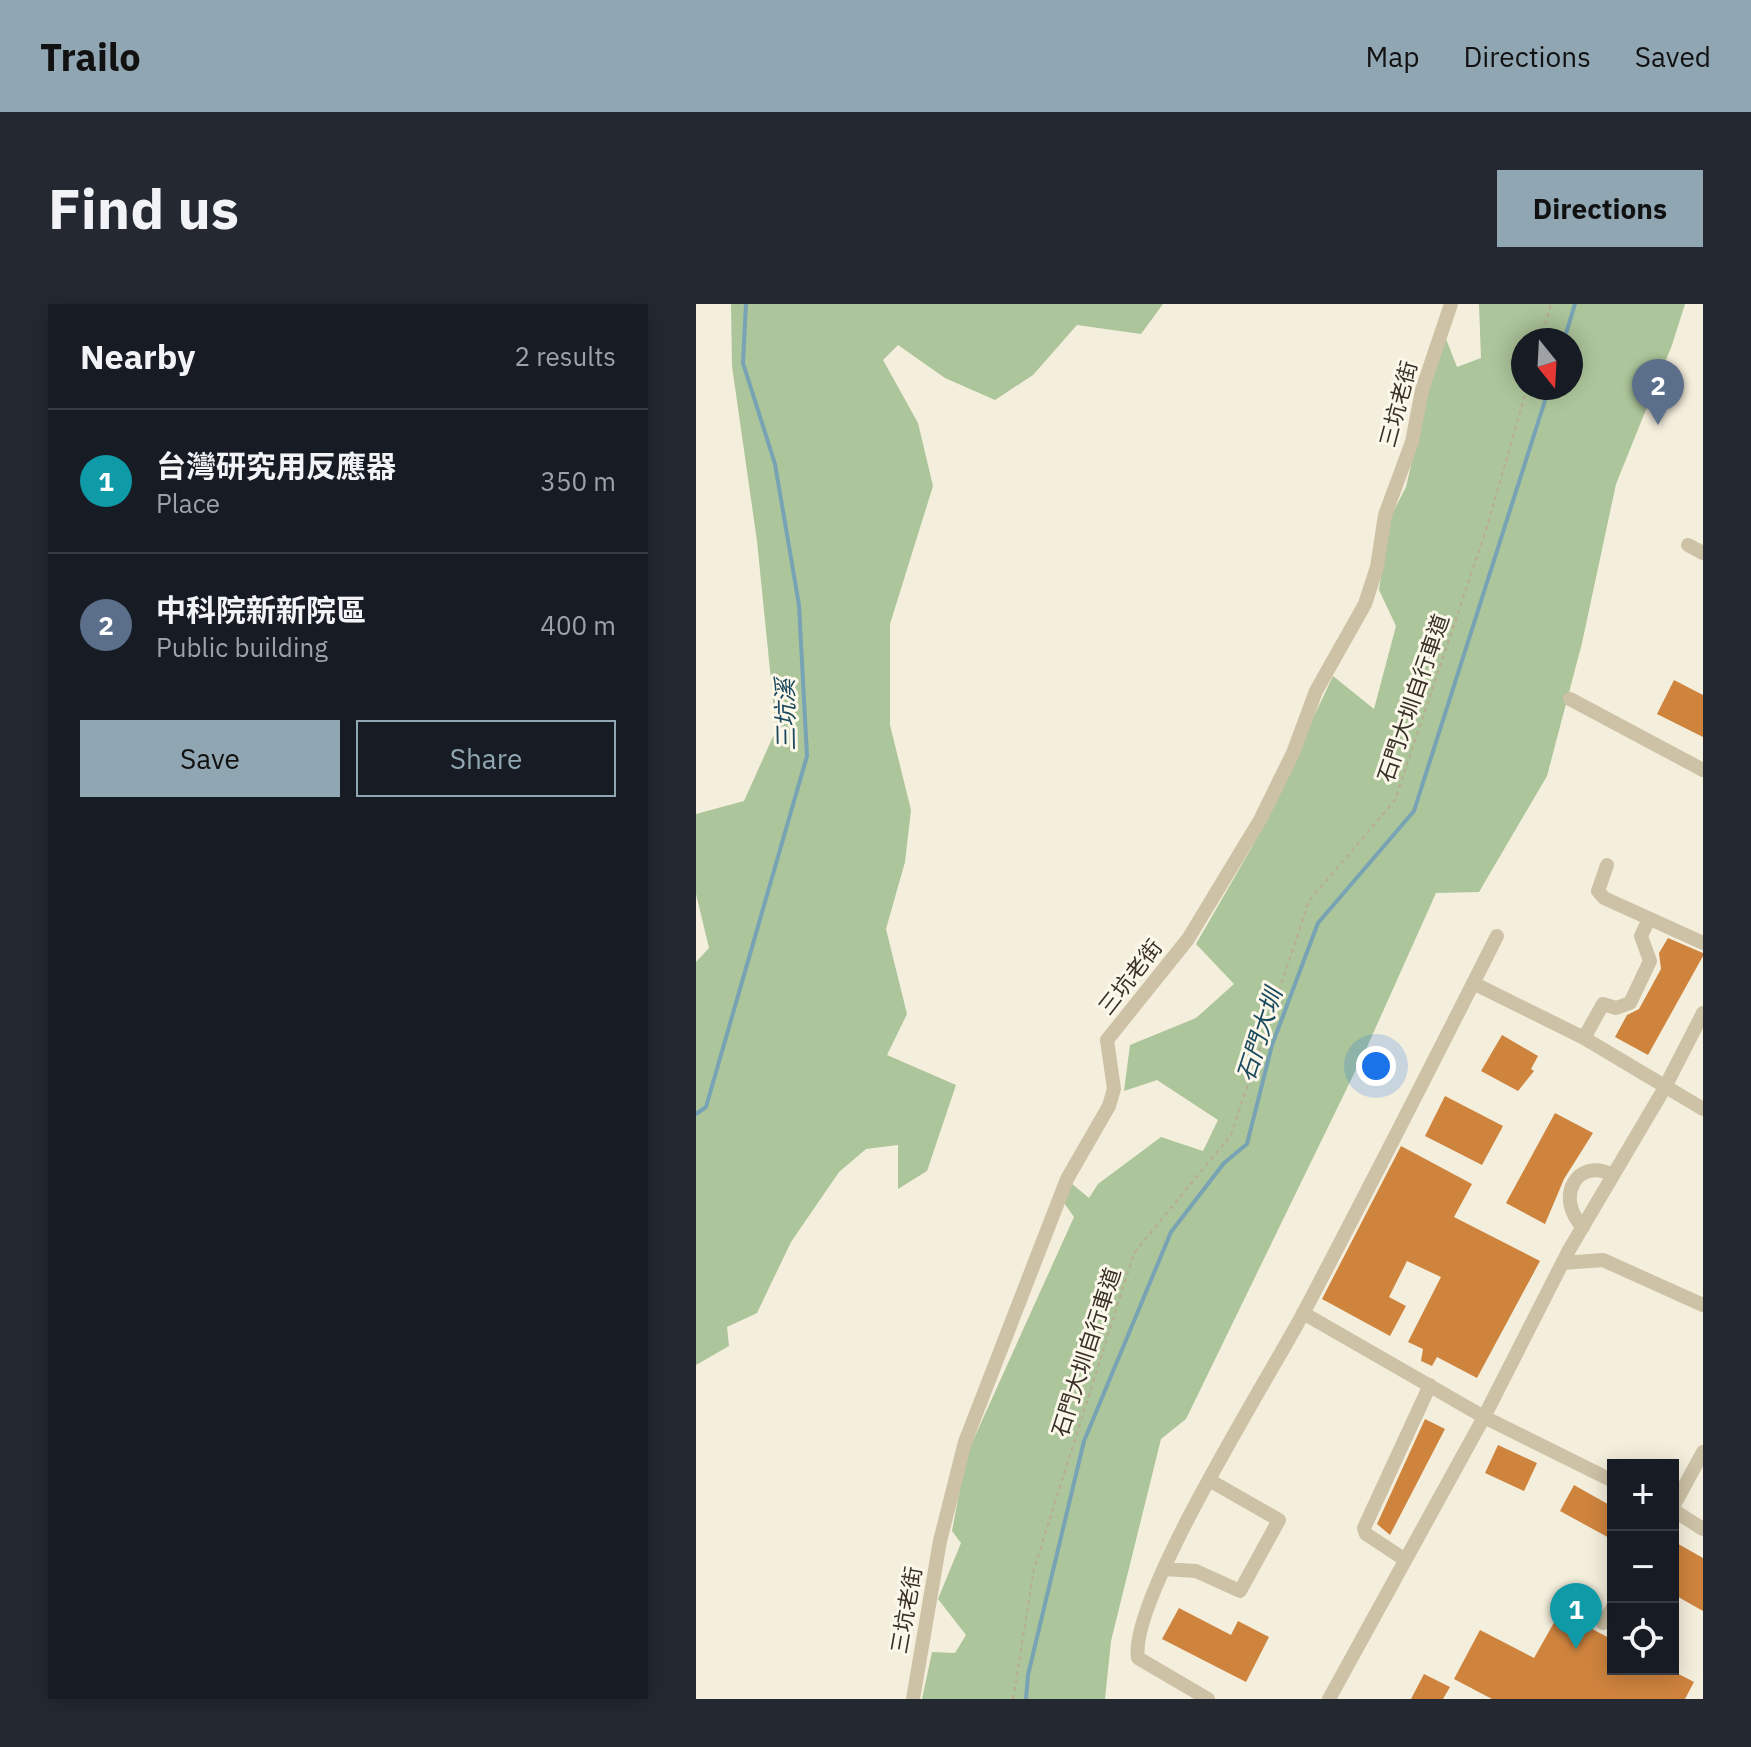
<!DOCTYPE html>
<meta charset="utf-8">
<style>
body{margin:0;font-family:"IBM Plex Sans","Noto Sans TC",sans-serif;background:#242831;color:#f1f3f6}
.controls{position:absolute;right:24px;bottom:24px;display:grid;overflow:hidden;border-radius:0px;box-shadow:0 4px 20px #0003}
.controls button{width:72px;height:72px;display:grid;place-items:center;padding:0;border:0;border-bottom:2px solid #363941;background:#171b24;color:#f1f3f6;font:40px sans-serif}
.compass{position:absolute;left:815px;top:24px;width:72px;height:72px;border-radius:50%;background:#171b24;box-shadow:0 4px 20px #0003;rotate:162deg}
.you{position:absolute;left:680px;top:762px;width:28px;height:28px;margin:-20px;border:6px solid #fff;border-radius:50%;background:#1a73e8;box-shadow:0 0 0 12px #1a73e833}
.badge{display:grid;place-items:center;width:52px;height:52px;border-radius:50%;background:#90a6b2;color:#fff;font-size:26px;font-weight:700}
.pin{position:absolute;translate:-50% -66px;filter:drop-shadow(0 2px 4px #0008)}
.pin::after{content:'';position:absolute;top:42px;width:28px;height:24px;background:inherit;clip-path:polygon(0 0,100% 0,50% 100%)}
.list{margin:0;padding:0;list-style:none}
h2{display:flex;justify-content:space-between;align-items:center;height:104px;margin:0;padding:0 32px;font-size:34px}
h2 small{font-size:26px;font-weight:400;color:#9ea1a6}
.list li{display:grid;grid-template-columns:52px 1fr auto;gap:24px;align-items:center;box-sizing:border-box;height:144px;padding:0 32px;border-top:2px solid #363941}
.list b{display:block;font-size:30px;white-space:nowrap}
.list p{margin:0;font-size:26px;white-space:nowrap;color:#9ea1a6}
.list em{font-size:26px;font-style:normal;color:#9ea1a6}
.actions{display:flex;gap:16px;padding:24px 32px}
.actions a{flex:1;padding:18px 0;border:2px solid #90a6b2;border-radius:0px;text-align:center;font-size:28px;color:#90a6b2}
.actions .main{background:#90a6b2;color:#111}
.icon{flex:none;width:44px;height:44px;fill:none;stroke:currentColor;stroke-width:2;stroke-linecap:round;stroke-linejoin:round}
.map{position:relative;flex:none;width:1007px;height:1395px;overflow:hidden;border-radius:0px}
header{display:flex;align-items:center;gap:48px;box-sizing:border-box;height:112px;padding:0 40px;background:#90a6b2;color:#111}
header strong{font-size:38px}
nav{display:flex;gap:44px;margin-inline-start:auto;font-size:28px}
.intro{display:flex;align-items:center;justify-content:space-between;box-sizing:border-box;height:192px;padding:0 48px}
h1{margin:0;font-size:56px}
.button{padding:20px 36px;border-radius:0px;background:#90a6b2;color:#111;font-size:28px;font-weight:700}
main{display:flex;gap:48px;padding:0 48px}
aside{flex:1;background:#171b24;border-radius:0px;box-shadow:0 4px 20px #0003}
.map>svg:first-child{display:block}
.green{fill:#acc59a;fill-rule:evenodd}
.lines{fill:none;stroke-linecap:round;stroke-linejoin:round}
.stream{stroke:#78a3b4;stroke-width:4}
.building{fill:#cf843e}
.path{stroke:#b9ac90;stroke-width:2;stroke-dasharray:4 4;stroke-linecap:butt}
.minor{stroke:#cdc2a6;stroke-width:14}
.labels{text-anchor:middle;stroke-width:6;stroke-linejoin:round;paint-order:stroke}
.street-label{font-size:22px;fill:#393128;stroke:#fbf7e9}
.water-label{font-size:24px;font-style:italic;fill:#1a495e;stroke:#fbf7e9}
</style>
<header>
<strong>Trailo</strong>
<nav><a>Map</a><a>Directions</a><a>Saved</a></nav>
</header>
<div class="intro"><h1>Find us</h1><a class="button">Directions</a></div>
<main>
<aside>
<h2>Nearby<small>2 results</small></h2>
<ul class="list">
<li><span class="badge" style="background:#0f9aa8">1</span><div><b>台灣研究用反應器</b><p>Place</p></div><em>350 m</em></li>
<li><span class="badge" style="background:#5c6f8a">2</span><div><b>中科院新新院區</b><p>Public building</p></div><em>400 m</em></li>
</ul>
<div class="actions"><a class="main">Save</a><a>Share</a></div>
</aside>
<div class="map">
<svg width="1007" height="1395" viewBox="0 0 1007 1395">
<rect width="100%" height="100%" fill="#f4eedc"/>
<path class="green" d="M35 0H467L445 30 381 21 337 71 299 96 249 74 202 41 187 56 222 119 237 182 194 320V421L215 506 209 558 190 625 211 710 191 751 260 781 231 867 202 885V841L170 845 143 868 95 938 61 1009 31 1023 33 1042 0 1061V658L13 644 0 590V510L48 497 80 426 61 237 36 62Z
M783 0H989L976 41 920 180 886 339 851 472 783 588 740 589 671 743 490 1115 465 1135 415 1337 409 1395H226L236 1348 259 1349 270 1331 242 1295 265 1239 256 1227 270 1152 378 913 368 899 375 879 393 894 402 880 465 833 507 847 522 816 461 776 428 787 434 741 500 714 538 680 500 640 556 543 637 372 678 405 700 322 683 286 693 216 710 183 732 88 750 35 761 63 785 54ZM827 36H875V84H827Z"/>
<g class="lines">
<path class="stream" d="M868 36 879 0
M0 810 10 803 111 452 103 301 79 160 47 59 50 0
M330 1395 332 1371 388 1137 475 928 528 859 551 840 576 741 622 619 718 507 853 84"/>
</g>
<path class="building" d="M978 376 1007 391V433L961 410Z
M972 634 1007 649V652L952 751 919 733 931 711 943 705 965 665 963 649Z
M806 731 842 752 835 765 838 767 822 787 785 767Z
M749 792 807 822 786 861 729 832Z
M859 809 897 829 868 875 849 920 810 899Z
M705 842 776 880 758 913 844 957 781 1074 741 1053 736 1062 725 1057 727 1045 712 1038 745 973 711 957 693 993 710 1002 694 1032 626 995Z
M729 1115 749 1125 694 1231 681 1220Z
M802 1141 841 1159 828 1187 789 1169Z
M878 1181 917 1203V1236L864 1207Z
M977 1237 1007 1254V1307L977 1290Z
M483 1304 535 1331 542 1317 573 1333 550 1378 466 1335Z
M864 1308 917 1336V1365H973L998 1378 989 1395H796L758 1375 784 1326 838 1354Z
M728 1370 754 1383 747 1395H715Z"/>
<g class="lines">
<path class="path" d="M845 36 855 0
M317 1395 338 1265 438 949 535 831 613 597 699 496 790 226 831 84"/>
<path class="minor" d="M992 241 1007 249
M874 395 1007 466
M911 561 902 587 908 594 1007 639
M953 615 945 632 954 657 934 699 920 704 907 700 888 734 1007 805
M777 679 888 734
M887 923C858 894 881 852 917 871
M867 959 907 956 1007 1001
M607 1009 788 1113 917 1177
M977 1203 1007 1148
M977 1206 1007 1225
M708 1255 670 1230 668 1224 734 1081
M468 1265 500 1267 544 1287 583 1216 513 1176
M907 1319 917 1303
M217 1395 244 1237 269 1138 371 875 413 802 418 785 411 736 492 635 564 516 597 449 620 387 669 300 681 263 689 211 716 138 726 86 755 0
M512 1395 442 1354C432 1296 576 1069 609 1006 674 882 738 757 801 632
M633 1395 788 1113 873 946 968 785 1007 709"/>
</g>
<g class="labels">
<g class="street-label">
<text transform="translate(702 100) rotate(-75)" y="8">三坑老街</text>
<text transform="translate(717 394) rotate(-71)" y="8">石門大圳自行車道</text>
<text transform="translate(434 673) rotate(-52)" y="8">三坑老街</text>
<text transform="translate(390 1048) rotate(-72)" y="8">石門大圳自行車道</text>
<text transform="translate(210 1306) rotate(-80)" y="8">三坑老街</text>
</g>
<g class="water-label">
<text transform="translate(90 411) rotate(-91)" y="8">三坑溪</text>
<text transform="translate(564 731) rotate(-72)" y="8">石門大圳</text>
</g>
</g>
</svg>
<div class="controls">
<button>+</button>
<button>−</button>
<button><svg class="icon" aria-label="locate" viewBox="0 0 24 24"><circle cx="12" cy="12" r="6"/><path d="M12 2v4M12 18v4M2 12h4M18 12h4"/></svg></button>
</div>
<svg class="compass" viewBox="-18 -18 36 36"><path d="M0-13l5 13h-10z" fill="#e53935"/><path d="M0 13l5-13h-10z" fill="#9ea1a6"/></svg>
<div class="you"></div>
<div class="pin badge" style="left:880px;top:1345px;background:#0f9aa8">1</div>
<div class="pin badge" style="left:962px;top:121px;background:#5c6f8a">2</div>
</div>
</main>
